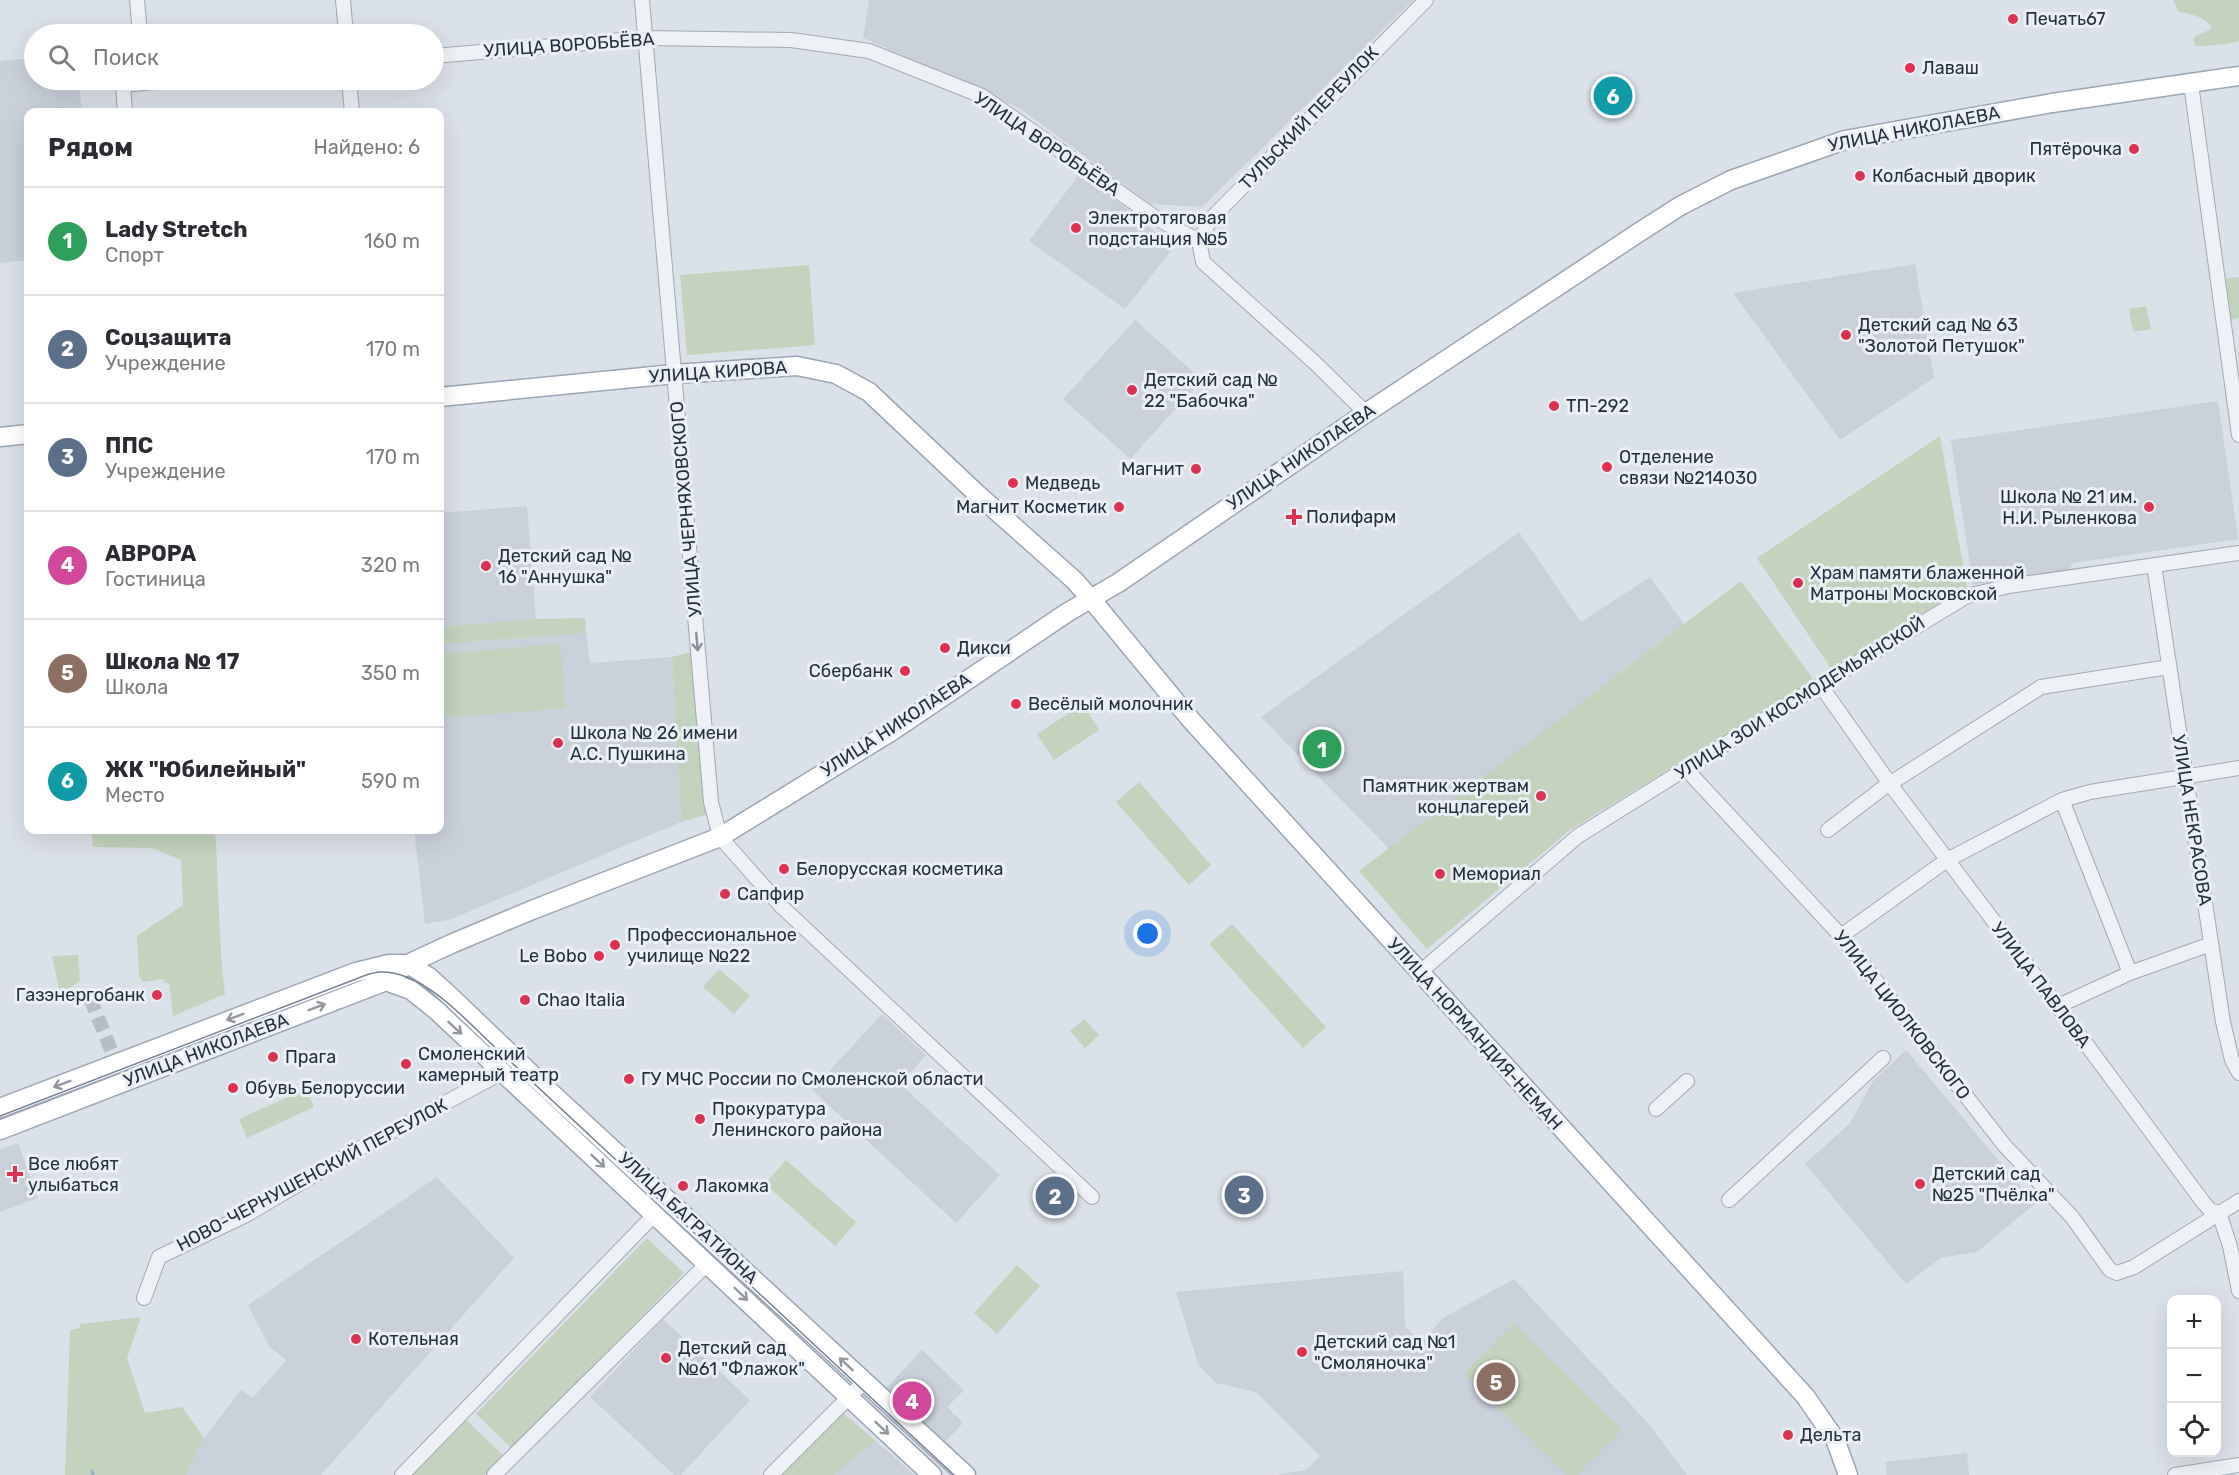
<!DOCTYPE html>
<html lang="ru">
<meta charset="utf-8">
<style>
body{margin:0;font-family:Rubik,sans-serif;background:#f7f7f7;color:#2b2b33}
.controls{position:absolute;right:18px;bottom:18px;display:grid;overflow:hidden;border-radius:12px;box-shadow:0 6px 24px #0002}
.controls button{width:54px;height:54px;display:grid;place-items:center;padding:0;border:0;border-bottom:2px solid #e1e1e2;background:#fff;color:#2b2b33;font:30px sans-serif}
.you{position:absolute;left:1148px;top:934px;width:21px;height:21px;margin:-15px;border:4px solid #fff;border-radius:50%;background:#1a73e8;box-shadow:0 0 0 9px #1a73e833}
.badge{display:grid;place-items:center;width:39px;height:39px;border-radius:50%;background:#dc3151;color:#fff;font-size:20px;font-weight:700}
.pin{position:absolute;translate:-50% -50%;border:3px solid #fff;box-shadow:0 2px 6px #0006}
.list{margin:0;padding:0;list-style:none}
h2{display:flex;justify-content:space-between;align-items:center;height:78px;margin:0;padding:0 24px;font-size:26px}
h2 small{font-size:20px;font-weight:400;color:#7c7c81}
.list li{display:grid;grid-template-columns:39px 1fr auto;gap:18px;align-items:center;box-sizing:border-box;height:108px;padding:0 24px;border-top:2px solid #e1e1e2}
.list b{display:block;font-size:22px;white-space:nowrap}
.list p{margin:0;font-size:20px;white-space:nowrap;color:#7c7c81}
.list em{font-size:20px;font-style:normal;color:#7c7c81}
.icon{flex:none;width:33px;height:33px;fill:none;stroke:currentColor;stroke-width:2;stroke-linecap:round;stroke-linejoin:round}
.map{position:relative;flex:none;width:2239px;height:1475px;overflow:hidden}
.search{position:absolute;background:#fff;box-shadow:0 6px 24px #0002;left:24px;top:24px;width:420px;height:66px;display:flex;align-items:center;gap:15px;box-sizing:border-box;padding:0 21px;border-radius:33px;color:#7c7c81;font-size:22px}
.panel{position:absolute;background:#fff;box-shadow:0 6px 24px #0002;left:24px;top:108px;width:420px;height:726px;border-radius:12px}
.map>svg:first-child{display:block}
.built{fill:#c9d0da}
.green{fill:#c2d2bc}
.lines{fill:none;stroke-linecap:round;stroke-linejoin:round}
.stream{stroke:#92b0cc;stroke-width:3}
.minor-tunnel{stroke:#b6bdc6;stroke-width:14;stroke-dasharray:14 7;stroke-linecap:butt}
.minor-casing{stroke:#a0a8b2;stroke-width:16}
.major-casing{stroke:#99a5b5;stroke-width:21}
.minor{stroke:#eef1f6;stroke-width:14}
.major{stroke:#fff;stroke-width:18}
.tram{stroke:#738093;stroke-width:1.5}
.oneway{stroke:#89909a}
.oneway2{stroke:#92979f}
.poi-dot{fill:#dc3151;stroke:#ebf0f5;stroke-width:2}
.labels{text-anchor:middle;stroke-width:6;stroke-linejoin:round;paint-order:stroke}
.poi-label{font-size:18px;fill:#242f3f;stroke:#ebf0f5;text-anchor:start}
.street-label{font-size:18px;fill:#242f3f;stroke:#ebf0f5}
</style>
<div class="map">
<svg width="2239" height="1475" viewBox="0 0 2239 1475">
<rect width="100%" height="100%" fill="#dbe1e8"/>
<path class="built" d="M869 0H1413L1202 207 1150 204 1019 108 863 38Z
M34 58V80H79L82 112H28V260L0 263V61Z
M1081 172 1174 247 1125 309 1029 241Z
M1915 264 1934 378 1840 440 1733 293Z
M1135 320 1202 380 1130 459 1063 399Z
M2218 401 2238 539 2073 563 2068 572 1973 585 1951 440Z
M527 506 536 619 440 627V513Z
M1519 532 1581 622 1650 577 1684 624 1389 849 1261 717Z
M586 633 590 663 672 657 681 822 449 920 425 924 414 830H440V644Z
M882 1014 926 1055 900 1084 1000 1175 956 1223 812 1090Z
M1906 1050 2035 1204 1977 1252 1941 1258 1906 1284 1805 1164 1850 1123 1873 1081Z
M18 1143 38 1198 0 1212V1150Z
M437 1177 514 1258 321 1475H186L204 1438 241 1390 253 1398 286 1360 269 1346 248 1305Z
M1403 1271 1405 1327 1422 1342 1443 1318 1514 1279 1648 1423 1687 1475H1276L1306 1470 1320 1456 1256 1392 1216 1383 1198 1364 1176 1292Z
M663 1319 750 1400 681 1475H674L590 1397Z
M922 1350 964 1390 947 1407 963 1423 941 1446 883 1391Z
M876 1441 914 1475H834Z
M1967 1453 1969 1475H1887L1885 1462Z"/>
<path class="green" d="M2173 0H2239V41C2232 44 2204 46 2195 46L2193 39C2198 32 2207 34 2212 27 2203 16 2192 14 2179 12Z
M809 265 815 345 687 355 680 275Z
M2239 277V318L2230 320 2222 279Z
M2146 306 2151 329 2133 332 2129 309Z
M1940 436 1967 588 1834 673 1757 558Z
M1741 581 1814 680 1570 830 1427 949 1359 871Z
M585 618 586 633 440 644V627L536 619Z
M560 644 565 708 440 718V654Z
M691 652 709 814 681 822 672 657Z
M1083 704 1099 730 1054 760 1037 734Z
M1139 782 1211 865 1189 885 1116 802Z
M91 830H215C219 884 218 939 225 994L173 1016 169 983H164L163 979 143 982 139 976 137 936 183 905 181 860 152 848 93 847Z
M1232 924 1326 1027 1303 1048 1209 944Z
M78 955 80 981 60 994 52 956Z
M719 969 750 996 734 1014 703 987Z
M1084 1019 1099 1035 1085 1048 1070 1031Z
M306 1089 314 1107 247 1138 239 1119Z
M786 1160 856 1222 835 1246 765 1184Z
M647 1238 684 1273 513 1450 476 1414Z
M1017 1265 1040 1286 997 1334 974 1313Z
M141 1317 127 1358 145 1413 182 1407 204 1438 186 1475H65L70 1330 80 1328V1324Z
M1514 1323 1622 1430 1577 1475H1567L1464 1374Z
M842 1412 876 1441 834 1475H777Z
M465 1419 503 1455 484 1475H411Z"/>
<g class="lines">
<path class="stream" d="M92 1471 93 1475"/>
<path class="minor-tunnel" d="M90 998 116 1062"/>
<defs>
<path id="minor" d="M137 0 140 34
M343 0 346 34
M642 0 711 802 720 837 782 907 1092 1197
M434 56 645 38 791 40 869 51 982 96 1156 218 1199 241 1203 262 1314 362 1366 413
M349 80 352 112
M2191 84 2239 435
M125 112 123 85 173 80
M1199 241 1211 219 1426 0
M2154 565 2223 1022 2232 1060 2239 1073
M1821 686 1890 784 2058 1006 2203 1202 2210 1210 2219 1213 2230 1246 2239 1291
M1685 768 1841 936 2005 1146 2072 1217 2110 1270 2117 1273 2134 1267 2239 1201
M2062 800 2130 973
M1828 830 1883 788 2041 687 2169 667
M1841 936 1947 860 2062 800 2090 792 2239 768
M1419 973 1578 836 1825 682 1967 596 2009 586 2239 553
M2058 1006 2130 973 2211 944
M1656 1109 1687 1081
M1729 1200 1883 1058
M144 1298 159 1257 246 1215 353 1152 503 1072
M402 1475 655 1214
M494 1475 708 1263
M771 1475 865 1381
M2175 1475 2239 1465"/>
<path id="major" d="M440 397 674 374 797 366 836 374 869 392 975 492 1074 580 1091 599 1191 720 1805 1396 1835 1439 1848 1475
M0 437 28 434
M408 964 429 977 450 996 546 1088 966 1475
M386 981 411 990 436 1010 932 1475
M0 1108 356 972 389 964H408
M0 1130 386 981 408 964 451 944 532 910 720 837 892 731 1068 612 1118 583 1366 413 1638 233 1680 206 1731 180 1845 140 2052 103 2239 76"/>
</defs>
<use href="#minor" class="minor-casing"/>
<use href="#major" class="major-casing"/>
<use href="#minor" class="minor"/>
<use href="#major" class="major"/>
<path class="tram" d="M0 1116 356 979C363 976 371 973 379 972 423 969 468 1023 498 1050L954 1475"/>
</g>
<defs><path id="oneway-shaft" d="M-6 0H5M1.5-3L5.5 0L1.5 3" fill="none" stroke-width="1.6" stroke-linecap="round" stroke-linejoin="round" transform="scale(1.5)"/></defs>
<use class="oneway" href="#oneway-shaft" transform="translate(697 642) rotate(85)"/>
<g class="oneway2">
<use href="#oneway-shaft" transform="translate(317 1007) rotate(-21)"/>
<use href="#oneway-shaft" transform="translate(235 1017) rotate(159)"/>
<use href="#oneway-shaft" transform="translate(455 1028) rotate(43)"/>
<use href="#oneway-shaft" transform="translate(62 1084) rotate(159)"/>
<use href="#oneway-shaft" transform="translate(598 1161) rotate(43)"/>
<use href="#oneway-shaft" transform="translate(741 1294) rotate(44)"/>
<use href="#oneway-shaft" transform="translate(846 1364) rotate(-137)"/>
<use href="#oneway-shaft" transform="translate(882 1428) rotate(43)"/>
</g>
<g class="poi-dot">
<circle cx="2013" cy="19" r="6"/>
<circle cx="1910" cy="68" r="6"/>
<circle cx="2134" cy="149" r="6"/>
<circle cx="1860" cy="176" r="6"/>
<circle cx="1076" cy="228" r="6"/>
<circle cx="1846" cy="335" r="6"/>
<circle cx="1132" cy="390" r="6"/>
<circle cx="1554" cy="406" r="6"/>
<circle cx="1607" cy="467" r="6"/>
<circle cx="1196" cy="469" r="6"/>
<circle cx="1013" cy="483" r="6"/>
<circle cx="1119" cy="507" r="6"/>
<circle cx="2149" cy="507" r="6"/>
<path d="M1291 508h6v6h6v6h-6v6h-6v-6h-6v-6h6z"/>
<circle cx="486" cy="566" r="6"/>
<circle cx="1798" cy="583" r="6"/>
<circle cx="945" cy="648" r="6"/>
<circle cx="905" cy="671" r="6"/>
<circle cx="1016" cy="704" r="6"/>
<circle cx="558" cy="743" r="6"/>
<circle cx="1541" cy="796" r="6"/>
<circle cx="784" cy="869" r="6"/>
<circle cx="1440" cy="874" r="6"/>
<circle cx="725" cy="894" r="6"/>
<circle cx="615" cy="945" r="6"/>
<circle cx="599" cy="956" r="6"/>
<circle cx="157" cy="995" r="6"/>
<circle cx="525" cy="1000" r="6"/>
<circle cx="273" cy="1057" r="6"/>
<circle cx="406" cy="1064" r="6"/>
<circle cx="629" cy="1079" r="6"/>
<circle cx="233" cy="1088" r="6"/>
<circle cx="700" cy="1119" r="6"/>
<path d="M12 1165h6v6h6v6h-6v6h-6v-6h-6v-6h6z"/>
<circle cx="1920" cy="1184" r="6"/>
<circle cx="683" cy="1186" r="6"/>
<circle cx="356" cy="1339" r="6"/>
<circle cx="1302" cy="1352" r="6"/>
<circle cx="666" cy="1358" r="6"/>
<circle cx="1788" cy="1435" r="6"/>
</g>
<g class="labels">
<g class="poi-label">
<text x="2025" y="25">Печать67</text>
<text x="1922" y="74">Лаваш</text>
<text x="2122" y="155" text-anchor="end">Пятёрочка</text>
<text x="1872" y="182">Колбасный дворик</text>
<text x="1088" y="224">Электротяговая<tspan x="1088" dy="21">подстанция №5</tspan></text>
<text x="1858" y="331">Детский сад № 63<tspan x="1858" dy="21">"Золотой Петушок"</tspan></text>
<text x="1144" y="386">Детский сад №<tspan x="1144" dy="21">22 "Бабочка"</tspan></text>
<text x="1566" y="412">ТП-292</text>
<text x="1619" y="463">Отделение<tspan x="1619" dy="21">связи №214030</tspan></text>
<text x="1184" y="475" text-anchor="end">Магнит</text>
<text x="1025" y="489">Медведь</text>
<text x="2137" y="503" text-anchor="end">Школа № 21 им.<tspan x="2137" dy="21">Н.И. Рыленкова</tspan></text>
<text x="1107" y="513" text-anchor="end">Магнит Косметик</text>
<text x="1306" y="523">Полифарм</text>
<text x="498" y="562">Детский сад №<tspan x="498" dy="21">16 "Аннушка"</tspan></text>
<text x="1810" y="579">Храм памяти блаженной<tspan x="1810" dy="21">Матроны Московской</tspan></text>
<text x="957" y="654">Дикси</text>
<text x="893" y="677" text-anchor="end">Сбербанк</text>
<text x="1028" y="710">Весёлый молочник</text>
<text x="570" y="739">Школа № 26 имени<tspan x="570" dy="21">А.С. Пушкина</tspan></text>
<text x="1529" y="792" text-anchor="end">Памятник жертвам<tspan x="1529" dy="21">концлагерей</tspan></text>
<text x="796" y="875">Белорусская косметика</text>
<text x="1452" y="880">Мемориал</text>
<text x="737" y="900">Сапфир</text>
<text x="627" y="941">Профессиональное<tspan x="627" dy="21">училище №22</tspan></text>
<text x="587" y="962" text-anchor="end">Le Bobo</text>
<text x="145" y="1001" text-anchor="end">Газэнергобанк</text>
<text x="537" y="1006">Chao Italia</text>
<text x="418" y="1060">Смоленский<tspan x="418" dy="21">камерный театр</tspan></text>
<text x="285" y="1063">Прага</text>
<text x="641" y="1085">ГУ МЧС России по Смоленской области</text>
<text x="245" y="1094">Обувь Белоруссии</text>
<text x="712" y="1115">Прокуратура<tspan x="712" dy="21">Ленинского района</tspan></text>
<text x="28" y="1170">Все любят<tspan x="28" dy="21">улыбаться</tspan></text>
<text x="1932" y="1180">Детский сад<tspan x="1932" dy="21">№25 "Пчёлка"</tspan></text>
<text x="695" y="1192">Лакомка</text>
<text x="368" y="1345">Котельная</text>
<text x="1314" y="1348">Детский сад №1<tspan x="1314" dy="21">"Смоляночка"</tspan></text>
<text x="678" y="1354">Детский сад<tspan x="678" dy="21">№61 "Флажок"</tspan></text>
<text x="1800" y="1441">Дельта</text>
</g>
<g class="street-label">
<text transform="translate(569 45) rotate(-4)" y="6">УЛИЦА ВОРОБЬЁВА</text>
<text transform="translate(1309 118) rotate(-46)" y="6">ТУЛЬСКИЙ ПЕРЕУЛОК</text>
<text transform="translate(1914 129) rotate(-11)" y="6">УЛИЦА НИКОЛАЕВА</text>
<text transform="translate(1047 144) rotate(34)" y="6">УЛИЦА ВОРОБЬЁВА</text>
<text transform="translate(718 372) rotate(-4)" y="6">УЛИЦА КИРОВА</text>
<text transform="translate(1301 457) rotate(-34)" y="6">УЛИЦА НИКОЛАЕВА</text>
<text transform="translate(686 509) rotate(-95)" y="6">УЛИЦА ЧЕРНЯХОВСКОГО</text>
<text transform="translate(1800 698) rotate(-32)" y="6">УЛИЦА ЗОИ КОСМОДЕМЬЯНСКОЙ</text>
<text transform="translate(896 725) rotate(-33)" y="6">УЛИЦА НИКОЛАЕВА</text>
<text transform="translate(2192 820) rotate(81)" y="6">УЛИЦА НЕКРАСОВА</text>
<text transform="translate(2041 985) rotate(53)" y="6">УЛИЦА ПАВЛОВА</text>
<text transform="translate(1902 1015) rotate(52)" y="6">УЛИЦА ЦИОЛКОВСКОГО</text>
<text transform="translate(1475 1034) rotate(48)" y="6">УЛИЦА НОРМАНДИЯ-НЕМАН</text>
<text transform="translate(206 1050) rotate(-21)" y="6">УЛИЦА НИКОЛАЕВА</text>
<text transform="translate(312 1175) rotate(-28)" y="6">НОВО-ЧЕРНУШЕНСКИЙ ПЕРЕУЛОК</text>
<text transform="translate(688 1218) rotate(43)" y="6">УЛИЦА БАГРАТИОНА</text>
</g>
</g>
</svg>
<div class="controls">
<button>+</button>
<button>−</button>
<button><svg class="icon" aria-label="locate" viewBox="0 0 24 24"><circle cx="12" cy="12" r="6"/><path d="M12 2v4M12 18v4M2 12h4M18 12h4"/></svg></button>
</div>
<div class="you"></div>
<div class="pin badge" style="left:1322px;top:749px;background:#2e9e5b">1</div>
<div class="pin badge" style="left:1055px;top:1196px;background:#5c6f8a">2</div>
<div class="pin badge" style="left:1244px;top:1195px;background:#5c6f8a">3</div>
<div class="pin badge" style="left:912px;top:1401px;background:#d1479c">4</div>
<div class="pin badge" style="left:1496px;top:1382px;background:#8d6e63">5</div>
<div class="pin badge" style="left:1613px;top:96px;background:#0f9aa8">6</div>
<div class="search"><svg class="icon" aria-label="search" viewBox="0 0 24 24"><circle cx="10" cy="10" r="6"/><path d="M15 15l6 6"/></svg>Поиск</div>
<section class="panel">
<h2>Рядом<small>Найдено: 6</small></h2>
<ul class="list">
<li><span class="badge" style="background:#2e9e5b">1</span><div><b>Lady Stretch</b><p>Спорт</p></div><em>160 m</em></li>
<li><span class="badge" style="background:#5c6f8a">2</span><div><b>Соцзащита</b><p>Учреждение</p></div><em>170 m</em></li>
<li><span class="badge" style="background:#5c6f8a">3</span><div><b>ППС</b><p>Учреждение</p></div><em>170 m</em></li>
<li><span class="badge" style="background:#d1479c">4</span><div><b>ABPOPA</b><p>Гостиница</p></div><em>320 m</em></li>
<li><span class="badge" style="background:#8d6e63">5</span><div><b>Школа № 17</b><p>Школа</p></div><em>350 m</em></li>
<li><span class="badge" style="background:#0f9aa8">6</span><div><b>ЖК &quot;Юбилейный&quot;</b><p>Место</p></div><em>590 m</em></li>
</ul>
</section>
</div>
